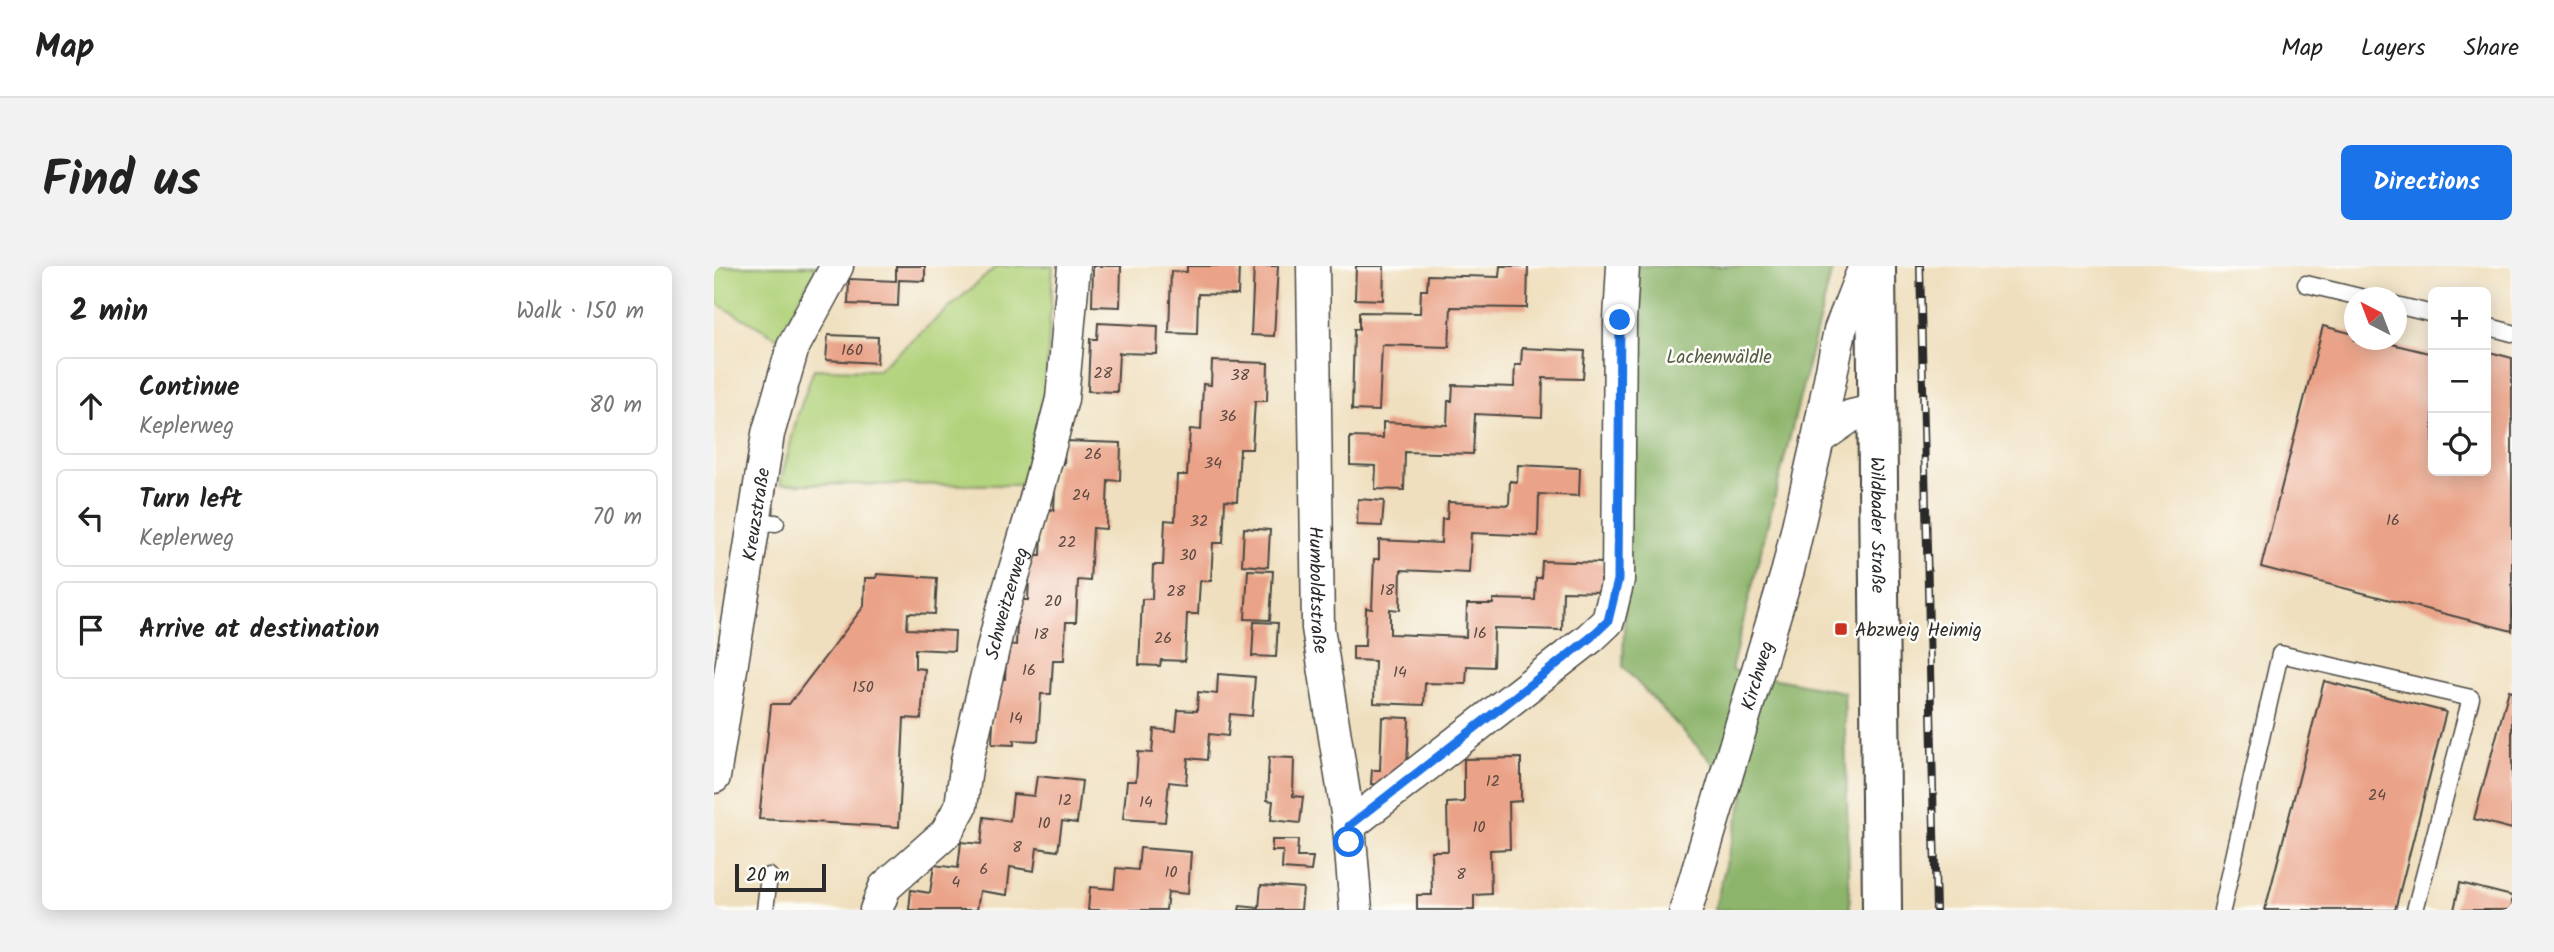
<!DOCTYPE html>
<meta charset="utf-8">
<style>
body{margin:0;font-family:Kalam,sans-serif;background:#f2f2f2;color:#222}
.controls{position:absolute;right:21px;top:21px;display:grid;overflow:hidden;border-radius:10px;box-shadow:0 4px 18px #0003}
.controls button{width:63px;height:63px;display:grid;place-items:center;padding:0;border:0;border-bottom:2px solid #e0e0e0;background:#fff;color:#222;font:35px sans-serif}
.compass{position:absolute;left:1630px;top:21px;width:63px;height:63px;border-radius:50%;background:#fff;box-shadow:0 4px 18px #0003;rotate:318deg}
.scale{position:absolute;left:21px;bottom:18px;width:91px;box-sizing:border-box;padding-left:7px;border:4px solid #2b2b2b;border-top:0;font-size:19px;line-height:24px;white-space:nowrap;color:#2b2b2b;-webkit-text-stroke:5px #fdfcf7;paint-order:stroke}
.stop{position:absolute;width:21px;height:21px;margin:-16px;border:5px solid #1a73e8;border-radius:50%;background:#fff}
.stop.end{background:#1a73e8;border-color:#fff;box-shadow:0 2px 7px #0008}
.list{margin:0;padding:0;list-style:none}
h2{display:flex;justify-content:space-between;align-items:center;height:91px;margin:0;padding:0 28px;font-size:30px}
h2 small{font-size:23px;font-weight:400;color:#767676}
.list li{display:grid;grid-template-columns:46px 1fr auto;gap:21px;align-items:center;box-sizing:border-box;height:98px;margin:0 14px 14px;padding:0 14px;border:2px solid #e0e0e0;border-radius:10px}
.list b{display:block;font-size:26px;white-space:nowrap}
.list p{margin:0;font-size:23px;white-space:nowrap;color:#767676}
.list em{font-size:23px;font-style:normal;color:#767676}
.icon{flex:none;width:38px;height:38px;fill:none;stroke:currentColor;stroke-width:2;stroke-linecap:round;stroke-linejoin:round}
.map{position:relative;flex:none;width:1798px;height:644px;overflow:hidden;border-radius:10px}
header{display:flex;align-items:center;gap:42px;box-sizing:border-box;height:98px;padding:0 35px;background:#fff;border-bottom:2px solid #e0e0e0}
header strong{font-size:33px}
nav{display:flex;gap:38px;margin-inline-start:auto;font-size:24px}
.intro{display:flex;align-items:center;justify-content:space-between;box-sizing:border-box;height:168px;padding:0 42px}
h1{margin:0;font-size:49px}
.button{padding:18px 32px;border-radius:10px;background:#1a73e8;color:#fff;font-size:24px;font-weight:700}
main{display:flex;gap:42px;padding:0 42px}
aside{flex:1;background:#fff;border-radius:10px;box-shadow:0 4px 18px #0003}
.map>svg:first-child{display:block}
.green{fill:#b1d27a;stroke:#6e7e52;stroke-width:2}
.forest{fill:#8cb46a;stroke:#5c704a;stroke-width:2}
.building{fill:#eaa388}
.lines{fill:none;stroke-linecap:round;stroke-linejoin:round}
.lane-casing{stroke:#484641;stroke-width:19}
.street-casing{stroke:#484641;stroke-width:35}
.primary-casing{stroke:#484641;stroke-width:42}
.lane{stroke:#fff;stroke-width:16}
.street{stroke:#fff;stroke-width:32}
.primary{stroke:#fff;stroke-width:38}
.rail-casing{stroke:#2b2b2b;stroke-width:8}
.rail{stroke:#fdfcf7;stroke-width:5;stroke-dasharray:16;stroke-linecap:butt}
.route{stroke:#1a73e8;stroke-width:9}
.poi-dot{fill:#c8321e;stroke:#fdfcf7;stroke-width:2.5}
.labels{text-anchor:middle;stroke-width:5;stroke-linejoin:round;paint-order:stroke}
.number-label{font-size:16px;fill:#5b4942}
.park-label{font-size:19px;fill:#535d43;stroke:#fdfcf7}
.street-label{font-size:19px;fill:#2b2b2b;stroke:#fdfcf7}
.poi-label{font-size:19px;fill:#2b2b2b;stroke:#fdfcf7;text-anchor:start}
</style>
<header>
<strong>Map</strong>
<nav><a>Map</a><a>Layers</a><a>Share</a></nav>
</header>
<div class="intro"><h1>Find us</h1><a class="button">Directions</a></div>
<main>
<aside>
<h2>2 min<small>Walk · 150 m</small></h2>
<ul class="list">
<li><svg class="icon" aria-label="ahead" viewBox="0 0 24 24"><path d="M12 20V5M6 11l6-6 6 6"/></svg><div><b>Continue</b><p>Keplerweg</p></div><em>80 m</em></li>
<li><svg class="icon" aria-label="left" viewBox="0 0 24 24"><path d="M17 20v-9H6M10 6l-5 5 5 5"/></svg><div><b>Turn left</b><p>Keplerweg</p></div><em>70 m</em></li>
<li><svg class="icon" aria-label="arrive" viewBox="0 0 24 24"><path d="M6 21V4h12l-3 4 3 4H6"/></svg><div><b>Arrive at destination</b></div></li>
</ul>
</aside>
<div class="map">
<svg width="1798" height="644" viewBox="0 0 1798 644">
<rect width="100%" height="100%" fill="#fdfcf7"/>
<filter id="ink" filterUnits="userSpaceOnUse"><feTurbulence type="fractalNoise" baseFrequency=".0143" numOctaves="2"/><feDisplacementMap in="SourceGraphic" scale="14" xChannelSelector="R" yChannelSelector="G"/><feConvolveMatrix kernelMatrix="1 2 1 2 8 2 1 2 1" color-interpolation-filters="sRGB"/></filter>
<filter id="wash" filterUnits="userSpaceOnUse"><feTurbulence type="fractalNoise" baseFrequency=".00686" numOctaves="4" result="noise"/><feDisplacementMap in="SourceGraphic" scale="28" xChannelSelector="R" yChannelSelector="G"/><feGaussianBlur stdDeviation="1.57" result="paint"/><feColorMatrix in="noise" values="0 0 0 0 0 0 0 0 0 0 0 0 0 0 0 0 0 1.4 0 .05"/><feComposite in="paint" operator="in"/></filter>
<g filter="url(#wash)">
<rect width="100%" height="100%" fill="#efdfbe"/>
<path class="green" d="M0 0H104L64 72 0 36Z
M283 0H339L332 119 308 219 66 218 84 148 100 103 164 104Z"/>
<path class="forest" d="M920 0H1119L1017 404 1130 426 1136 644H1000L1030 530 909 401Z"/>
<g id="blocks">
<path class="building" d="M182 0H211V15L185 14 184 40 134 38 135 13 182 15Z
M379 0H407L406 41 378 40Z
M473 0H525L524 29 484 28 483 68 455 67 457 5 473 6Z
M540 0H564L560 70 537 69Z
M642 0H670L669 34 641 33Z
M786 0H814L813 42 737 41 735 81 668 79 665 145 638 144 640 63H645V46L706 47 707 24H713L714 9 785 11Z
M384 57 444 60 443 88 405 87 403 126 374 125 376 73H383Z
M1609 60 1640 68V74H1661L1719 88V205H1772V85L1798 92V365L1547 301Z
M114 69 164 71 163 97 112 94Z
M808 82 871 85 869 113 829 112 828 151 761 148 759 188 691 186 690 224 661 223 662 200 636 199V171L669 172V156L733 159 734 135H738L739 119 800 121 801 99H807Z
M498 95 554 97 553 135H541L538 183H526L523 235 511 234 509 277H499L497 315H486L484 348H473L471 395 447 394 446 400 425 399 428 333H438L439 299H449L451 254 461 255 463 209H473L476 163 487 164 489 118 497 119Z
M351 175 407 177 406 215 394 214 392 263 379 262 376 315 364 314 362 356H352L350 394H339L337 428H327L324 475 300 474V479L278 478 281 412 291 413 293 378 302 379 304 334H314L316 289H327L329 243 340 244 342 198H350Z
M804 199 866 202 865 230 825 228 824 270 757 267 755 307 687 304 686 344 676 343V368L752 371 753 338H779V333L821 334 822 312H827L828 295 890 297 889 326 849 325 848 364 780 362 779 401 753 400 752 418 711 417 710 439 660 437 661 395 639 394V380H651L652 342 658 343 660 293H665V274L727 277 728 253H733L734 236 795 239 796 215 803 216Z
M644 233 670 235 668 260 643 259Z
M530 262 556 264 554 301 528 299Z
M534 304 559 305 556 354 531 353Z
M163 308 223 312 221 348 194 347 193 363 241 365 240 385 201 383V402L211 403 207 453 190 452 185 561 45 553 57 438H75L150 340 151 312H162Z
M540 356 564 357 562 391 538 390Z
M504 408 541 411 538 450 516 448 514 470 495 468 493 494 474 492 472 518 455 516 451 556 409 553 413 515H422L424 486 438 487 440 463 462 465 464 444 483 445 484 426 503 428Z
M1610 415 1732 446 1681 644H1551Z
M1795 424 1798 425V563L1760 553Z
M668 451 695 452 693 505 684 519 657 518 658 504H666Z
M555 491 580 492 579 530 589 531 586 557 557 554 559 535 553 534Z
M807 492V535L795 536 796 583 776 584 777 628 760 629V644H703V629H718L717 585H734L733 537 750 536V493Z
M323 510 368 515 363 557 348 555 344 585 323 582 320 605 296 601 293 629 266 625 263 644H195L197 624 216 627 220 599 244 602 247 576 267 578 270 551 296 555 299 528 320 530Z
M558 574H584L583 591H599L597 605 568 603 569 585H558Z
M426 582 477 586 474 628 454 626 452 644H374L376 621 400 623 402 602 424 604Z
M1746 617 1798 630V644H1740Z
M547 619 589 622 587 644H525L526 640 545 642Z"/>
</g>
</g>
<g filter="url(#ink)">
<use href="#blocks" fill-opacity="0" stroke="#484641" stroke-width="2"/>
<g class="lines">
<defs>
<path id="lane" d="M1592 18 1650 32
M1682 39 1719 48
M1772 60 1798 67
M40 256 62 257
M51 644 55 610
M1508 644 1566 388 1757 432 1701 644"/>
<g id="street">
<path id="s1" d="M599 0 604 362 635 560 642 644"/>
<path d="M1104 173 1137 150 1163 144"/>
<path id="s2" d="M0 511 54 168 79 81 123 0"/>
<path d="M635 560 876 372 894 355 904 314 906 54 909 0"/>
<path id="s3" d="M162 644 171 621 232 567 247 540 253 495 285 357 320 240 348 133 360 0"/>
<path id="s4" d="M972 644 1074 304 1104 173 1126 64 1151 0"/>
</g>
<g id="primary">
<path id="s5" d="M1162 0 1168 644"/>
</g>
</defs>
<use href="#lane" class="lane-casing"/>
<use href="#street" class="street-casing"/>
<use href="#primary" class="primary-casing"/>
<use href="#lane" class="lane"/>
<use href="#street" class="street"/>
<use href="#primary" class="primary"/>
<defs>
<path id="rail" d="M1206 0 1222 644"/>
</defs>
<use href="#rail" class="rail-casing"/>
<use href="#rail" class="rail"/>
</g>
</g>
<g class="lines" filter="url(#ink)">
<path class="route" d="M635 576V560L876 372 894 355 904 314 906 54"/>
</g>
<rect class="poi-dot" x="1120" y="356" width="14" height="14" rx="3.5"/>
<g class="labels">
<g class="number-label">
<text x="138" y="89">160</text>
<text x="389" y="112">28</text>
<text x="526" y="114">38</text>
<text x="514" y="155">36</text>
<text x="379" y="193">26</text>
<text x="499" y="202">34</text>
<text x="367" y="234">24</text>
<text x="1679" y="259">16</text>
<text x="485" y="260">32</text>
<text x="353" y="281">22</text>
<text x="474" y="294">30</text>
<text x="673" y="329">18</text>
<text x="462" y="330">28</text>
<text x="339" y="340">20</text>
<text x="766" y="372">16</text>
<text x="327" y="373">18</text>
<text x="449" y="377">26</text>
<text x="315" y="409">16</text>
<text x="686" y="411">14</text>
<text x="149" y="426">150</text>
<text x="302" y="457">14</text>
<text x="779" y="520">12</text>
<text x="1663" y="534">24</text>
<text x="351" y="539">12</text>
<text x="432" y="541">14</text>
<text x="330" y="562">10</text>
<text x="765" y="566">10</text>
<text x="303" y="586">8</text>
<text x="270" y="608">6</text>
<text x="457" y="611">10</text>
<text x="747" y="613">8</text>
<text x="242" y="621">4</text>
</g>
<g class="park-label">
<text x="1005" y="97">Lachenwäldle</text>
</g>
<g class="street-label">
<text dy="7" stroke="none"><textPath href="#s2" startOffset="266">Kreuzstraße</textPath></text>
<text dy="7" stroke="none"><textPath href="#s5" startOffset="259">Wildbader Straße</textPath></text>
<text dy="7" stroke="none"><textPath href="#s1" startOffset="324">Humboldtstraße</textPath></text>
<text dy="7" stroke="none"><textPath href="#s3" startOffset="345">Schweitzerweg</textPath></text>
<text dy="7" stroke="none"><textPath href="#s4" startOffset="245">Kirchweg</textPath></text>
</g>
<g class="poi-label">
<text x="1141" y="370">Abzweig Heimig</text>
</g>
</g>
</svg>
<div class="controls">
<button>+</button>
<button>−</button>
<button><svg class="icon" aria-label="locate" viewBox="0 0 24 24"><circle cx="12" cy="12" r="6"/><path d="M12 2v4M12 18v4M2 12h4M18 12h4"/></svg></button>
</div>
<svg class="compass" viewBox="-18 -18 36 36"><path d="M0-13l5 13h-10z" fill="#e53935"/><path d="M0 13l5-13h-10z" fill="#767676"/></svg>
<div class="scale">20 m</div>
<div class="stop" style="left:635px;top:576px"></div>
<div class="stop end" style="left:906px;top:54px"></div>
</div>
</main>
